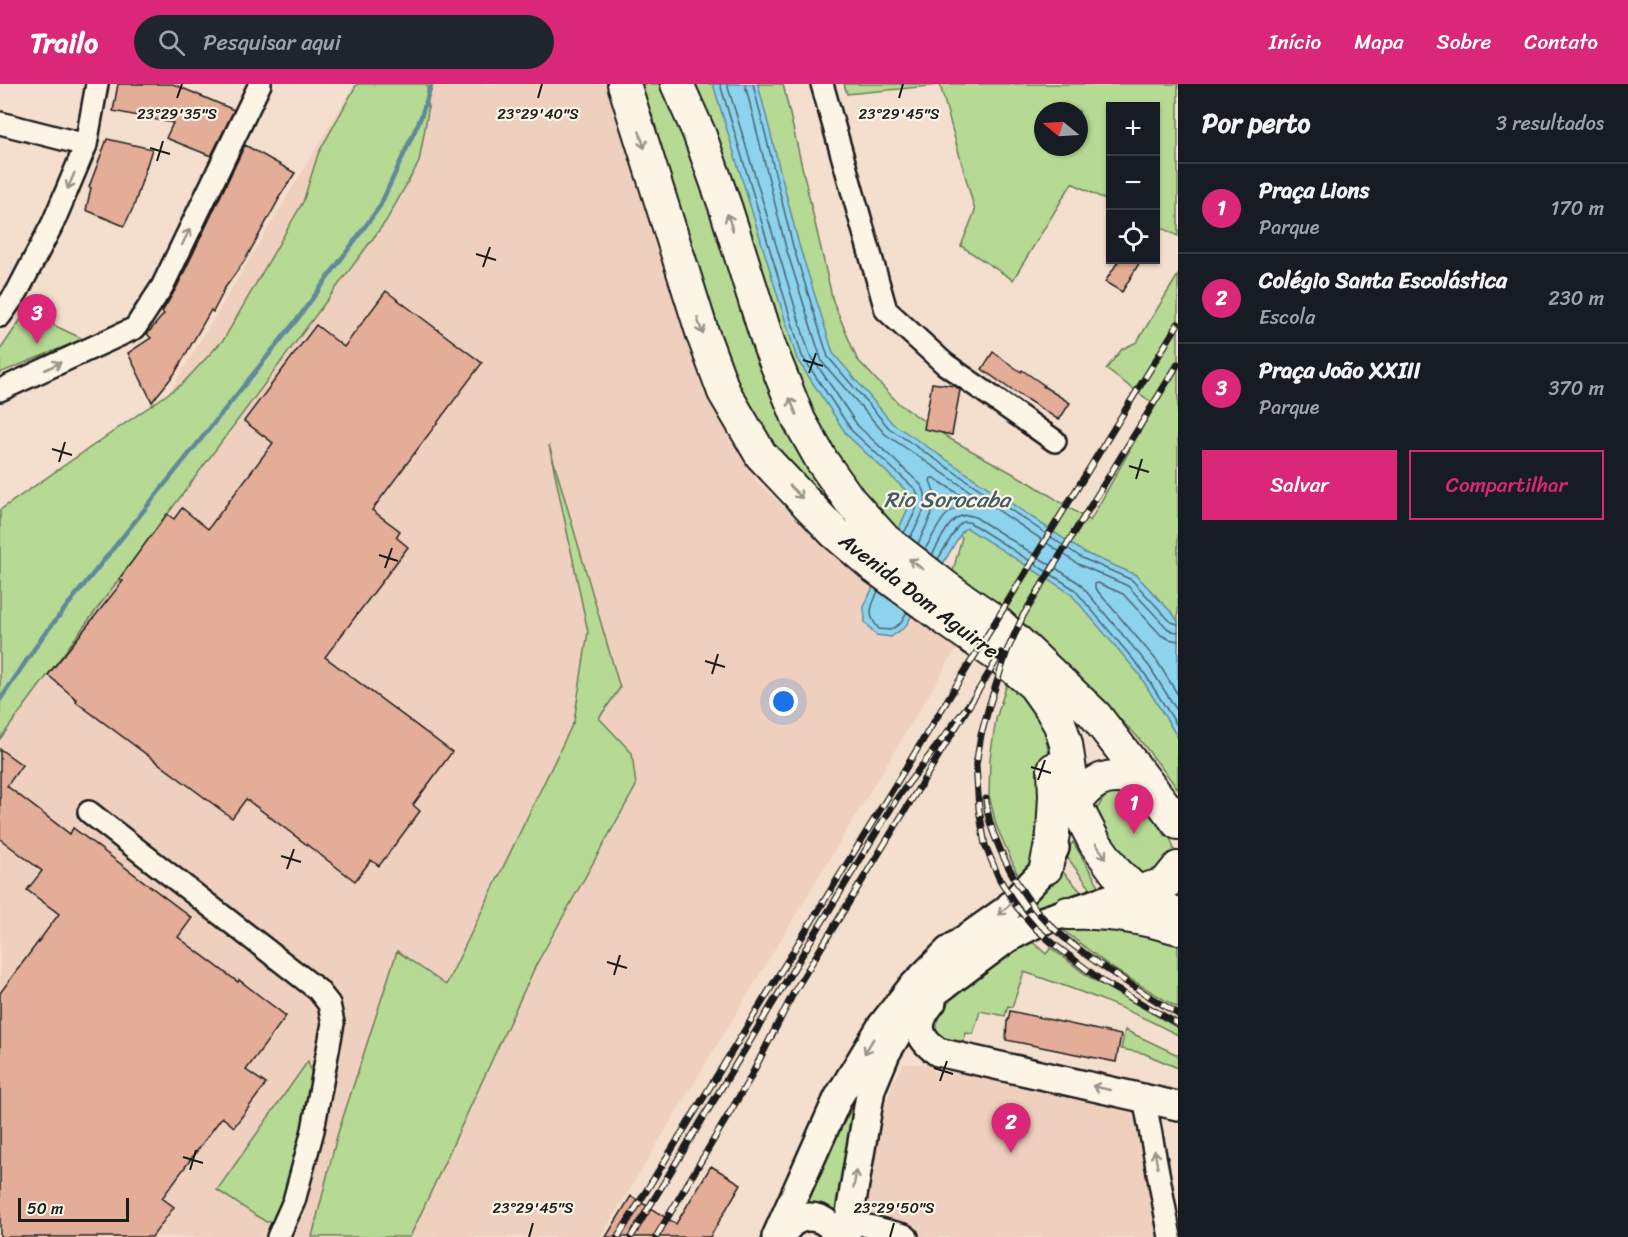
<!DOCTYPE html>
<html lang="pt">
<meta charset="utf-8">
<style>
body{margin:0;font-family:Sriracha,sans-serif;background:#20242c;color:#f1f3f6}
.controls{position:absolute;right:18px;top:18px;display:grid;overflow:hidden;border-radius:0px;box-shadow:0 2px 4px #0004}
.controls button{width:54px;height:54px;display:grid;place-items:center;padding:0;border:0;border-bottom:2px solid #363941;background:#171b24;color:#f1f3f6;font:30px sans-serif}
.compass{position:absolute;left:1034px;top:18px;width:54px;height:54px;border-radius:50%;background:#171b24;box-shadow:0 2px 4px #0004;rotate:288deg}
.scale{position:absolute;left:18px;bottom:15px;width:111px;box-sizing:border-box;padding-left:6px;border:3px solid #1c1c1c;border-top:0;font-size:16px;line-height:21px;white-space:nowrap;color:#1c1c1c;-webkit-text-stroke:4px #fcf5e5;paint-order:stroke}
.you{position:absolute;left:784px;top:618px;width:21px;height:21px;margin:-15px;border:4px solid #fff;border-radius:50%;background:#1a73e8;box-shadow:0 0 0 9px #1a73e833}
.badge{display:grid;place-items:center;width:39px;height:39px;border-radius:50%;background:#db2777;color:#fff;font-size:20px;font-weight:700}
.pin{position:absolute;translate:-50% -50px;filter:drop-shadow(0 2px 3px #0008)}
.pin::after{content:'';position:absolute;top:32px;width:21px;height:18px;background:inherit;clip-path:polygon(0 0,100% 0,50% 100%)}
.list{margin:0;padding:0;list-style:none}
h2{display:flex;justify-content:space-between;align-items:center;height:78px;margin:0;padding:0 24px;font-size:26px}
h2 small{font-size:20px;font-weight:400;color:#9ea1a6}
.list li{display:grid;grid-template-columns:39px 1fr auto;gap:18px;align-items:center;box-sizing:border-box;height:90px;padding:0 24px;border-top:2px solid #363941}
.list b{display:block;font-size:22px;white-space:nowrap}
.list p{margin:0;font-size:20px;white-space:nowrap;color:#9ea1a6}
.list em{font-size:20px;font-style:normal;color:#9ea1a6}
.actions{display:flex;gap:12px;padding:18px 24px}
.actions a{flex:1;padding:14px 0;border:2px solid #db2777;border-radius:0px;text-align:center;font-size:21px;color:#db2777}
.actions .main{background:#db2777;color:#fff}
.icon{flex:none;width:33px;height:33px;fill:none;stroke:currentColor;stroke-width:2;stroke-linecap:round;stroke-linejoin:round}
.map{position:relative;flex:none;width:1178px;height:1153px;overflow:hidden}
header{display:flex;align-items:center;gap:36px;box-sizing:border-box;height:84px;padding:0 30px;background:#db2777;color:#fff}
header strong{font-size:28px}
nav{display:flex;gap:33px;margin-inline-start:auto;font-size:21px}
.search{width:420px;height:54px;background:#20242c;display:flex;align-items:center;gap:15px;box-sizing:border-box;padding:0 21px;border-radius:33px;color:#9ea1a6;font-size:22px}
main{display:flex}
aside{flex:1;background:#171b24}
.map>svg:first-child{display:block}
.built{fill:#efd0be}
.green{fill:#b6d994;stroke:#697a58;stroke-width:1.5;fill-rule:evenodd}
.water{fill:#8dd3ee;stroke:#608a9a;stroke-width:1.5}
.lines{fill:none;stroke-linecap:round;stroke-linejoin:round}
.shore{stroke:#496570;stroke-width:1.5}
.stream{stroke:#608a9a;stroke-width:4.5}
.building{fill:#e3ad98;stroke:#1c1c1c;stroke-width:1.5}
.minor-casing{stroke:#1c1c1c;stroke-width:26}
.major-casing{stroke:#1c1c1c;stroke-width:32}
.highway-casing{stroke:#1c1c1c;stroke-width:36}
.minor{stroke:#fcf5e5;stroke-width:21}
.major{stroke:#fcf5e5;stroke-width:27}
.highway{stroke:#fcf5e5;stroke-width:32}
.rail-casing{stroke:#1c1c1c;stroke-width:7}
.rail{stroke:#fcf5e5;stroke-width:4.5;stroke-dasharray:14;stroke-linecap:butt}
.oneway{stroke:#97938b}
.ticks{fill:none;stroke:#1c1c1c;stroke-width:2}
.labels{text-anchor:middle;stroke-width:4.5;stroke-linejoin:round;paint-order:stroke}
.street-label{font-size:21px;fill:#1c1c1c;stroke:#fcf5e5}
.water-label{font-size:22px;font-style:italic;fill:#445c66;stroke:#fcf5e5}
.ticks-label{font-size:15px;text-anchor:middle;fill:#1c1c1c;stroke:#fcf5e5;stroke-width:4.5;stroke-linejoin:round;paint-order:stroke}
</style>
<header>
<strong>Trailo</strong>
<div class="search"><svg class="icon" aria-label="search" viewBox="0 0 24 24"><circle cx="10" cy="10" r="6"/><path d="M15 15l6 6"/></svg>Pesquisar aqui</div>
<nav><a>Início</a><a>Mapa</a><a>Sobre</a><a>Contato</a></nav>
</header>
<main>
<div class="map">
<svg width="1178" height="1153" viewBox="0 0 1178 1153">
<rect width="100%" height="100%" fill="#f4dfce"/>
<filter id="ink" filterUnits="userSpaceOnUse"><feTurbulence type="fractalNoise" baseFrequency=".0167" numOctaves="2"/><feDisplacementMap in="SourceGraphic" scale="12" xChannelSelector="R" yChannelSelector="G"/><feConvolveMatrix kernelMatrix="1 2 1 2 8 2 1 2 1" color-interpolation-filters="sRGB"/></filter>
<g filter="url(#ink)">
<path class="built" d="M355 0H615L716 321 756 396 818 456 957 564 601 1153H0V585L40 523Z
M903 979 936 981 1141 1029 1163 1153H861L876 1053 892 1000Z"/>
<path class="green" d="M357 0H427L428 27 419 78 386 137 0 655V426L182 300 224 255 303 118 318 70Z
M632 0H667L762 272 884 480 774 370 731 295Z
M688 0H783L833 217 857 275 899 320 952 356 1032 400 1090 437 1155 321 1106 285 1122 265 1137 258 1178 191V705L1136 651 1057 573 949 494 953 487 962 453 912 419 895 454 822 363Z
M844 0H1178V152L1156 141V22H1110V118L1072 99 1013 196 961 162 975 127 940 1 847 10ZM1043 27H1079V63H1043Z
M26 228 83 255 0 289V266Z
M549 361 620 604 599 634 632 669 636 702 536 881 410 1153H312L337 1052 397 867 446 901 574 637 588 548Z
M1009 593 1024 606 1045 644 1049 672 1033 781 1020 796 996 741 989 711 990 674 996 635Z
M1119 707 1136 713 1170 753 1175 769 1170 786 1154 795 1137 791 1122 782 1095 728 1105 712Z
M1073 758 1101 805 1093 808 1064 769Z
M1057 781 1082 809 1046 821 1011 838Z
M1056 836 1178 853V924L1112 884 1059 843Z
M1027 853 1046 870 1051 864 1092 895 1178 944V951C1127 924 1078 906 1024 888L1012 923 1008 922 1005 932 980 927 973 950 966 949 961 968 932 951 933 925Z
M1125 946 1178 971V984L1143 969 1121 965Z
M884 966 845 1134 795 1128Z
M308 977 313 995 293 1096 273 1137 266 1138 217 1106Z"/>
<path class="water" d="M713 0H758L799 161 833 269 892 339 1085 469 1136 491 1173 530 1178 537V654L1139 590 1070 509 967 444 963 446 905 543 891 553 876 551 865 538 864 523 913 413 847 351 797 275Z"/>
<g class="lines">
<path class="shore" d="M720 0 802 272 852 347 916 406C923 419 910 437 904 449
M727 0 809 269 858 342 921 401C933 417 918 438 910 454
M745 0 786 164 822 278 885 350 1078 480 1128 502 1167 544 1172 547 1178 548
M753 0 793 162 828 273 889 344 1082 474 1132 496 1171 538 1178 540
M918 460C927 438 942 420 930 397L931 394H934L968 416 969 419C965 422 958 422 952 426 940 434 933 453 925 465
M932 471C942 455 952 423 975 433L1079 499 1149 582 1178 628
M938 475 958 442 963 438H969L1074 505 1143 587 1178 643
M878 507C871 524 866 530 879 545L890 546 901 539 907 528
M1178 557 1169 555 1161 551 1123 510 1098 499 1095 500V504L1157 577 1178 611"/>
<path class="stream" d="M0 616 43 552 299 233 380 122 421 33 431 2"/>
</g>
<path class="building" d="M118 0H173L234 26 211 72 166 54 173 39 113 27Z
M107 55 152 65 134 122 124 142 86 126 91 104 89 103Z
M245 61 295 89 278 115H279L245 176 222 208 223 209 213 228 211 226 175 289 152 318 128 269 151 254 147 250 164 230 162 228 177 203Z
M1119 176H1141L1122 208 1105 198Z
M386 207 482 279 372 426 400 447 396 453 408 463 325 573 452 668 413 721 420 727 379 782 371 776 355 797 246 715 232 734 76 618 77 616 48 591 123 497 119 495 167 430 174 435 182 424 208 445 273 359 244 337 316 241 344 263Z
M993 268 1021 288 1022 286 1044 301 1043 302 1070 319 1059 336 1010 305 982 285Z
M932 299 955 302 960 306 952 351 924 345Z
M0 665 22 681 7 702 70 750 73 744 192 834 178 853 238 898 239 896 286 932 246 986 266 1000 234 1043 222 1033 162 1114 174 1123 152 1153H0V909L59 830 27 806 42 787 0 755Z
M1010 927 1121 951 1116 978 1006 956 1007 937H1008Z
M711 1082 741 1100 710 1153H606L631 1112 676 1140Z"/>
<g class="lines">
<defs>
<path id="minor" d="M822 0 886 226 945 280 1055 357
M0 39 86 61
M0 232 17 208 53 139 86 61 97 0
M0 306 135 244 162 203 260 0
M89 728 318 906 329 920 333 939 313 1046 294 1117 278 1153
M1144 1013 1170 1153
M848 1137 904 1151 907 1153"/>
<path id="major" d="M932 918C915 939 916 953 938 968L1178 1022
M776 1153 838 1014 882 941 911 904 948 867 1006 826 1046 784 1055 764
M780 1153C784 1148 788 1142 793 1138 809 1127 831 1135 836 1153
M846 1153 871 1005 886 969 901 944 914 927 929 913 1008 854 1039 838 1117 812 1137 808"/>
<path id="highway" d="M624 0 703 251 724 308 761 371 834 448 876 484 945 535 1007 578 1034 601 1051 625 1060 641 1066 660 1075 720 1095 759 1116 788 1137 808 1178 832
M677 0 699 49 726 125 770 264 799 336 822 377 850 417 885 456 947 504 999 540 1095 631 1178 739
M1075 720C1087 701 1104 688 1128 695 1137 697 1146 705 1154 709
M1046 784 1053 750 1055 712 1054 685
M1137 808 1165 800 1178 784
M1068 829C1106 827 1142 833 1178 844"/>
</defs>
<use href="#minor" class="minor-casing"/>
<use href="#major" class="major-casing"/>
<use href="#highway" class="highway-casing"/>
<use href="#minor" class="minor"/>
<use href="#major" class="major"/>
<use href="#highway" class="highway"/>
<defs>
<path id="rail" d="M1024 530 1007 567 990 619 981 651 976 681 979 725 985 761 999 794 1016 822 1035 844 1055 861 1103 898 1178 940
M1021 535 1178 280
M975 612 1001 569
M986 715C987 735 995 754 1003 772 1014 795 1028 819 1046 837 1082 873 1135 903 1178 930
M618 1153 1178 240
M631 1153 896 716
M656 1153 749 996 794 908 975 612 898 713"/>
</defs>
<use href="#rail" class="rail-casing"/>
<use href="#rail" class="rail"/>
</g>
<defs><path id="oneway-shaft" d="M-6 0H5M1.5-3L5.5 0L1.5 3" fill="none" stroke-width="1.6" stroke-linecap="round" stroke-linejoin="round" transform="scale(1.5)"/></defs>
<g class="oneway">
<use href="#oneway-shaft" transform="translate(642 56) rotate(73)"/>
<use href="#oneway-shaft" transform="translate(71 97) rotate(113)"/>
<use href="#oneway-shaft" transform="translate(730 138) rotate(-108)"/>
<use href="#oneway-shaft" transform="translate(186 153) rotate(-64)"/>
<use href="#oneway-shaft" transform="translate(700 242) rotate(72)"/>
<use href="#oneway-shaft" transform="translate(53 282) rotate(-25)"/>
<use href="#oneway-shaft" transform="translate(793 322) rotate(-112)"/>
<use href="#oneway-shaft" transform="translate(796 408) rotate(46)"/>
<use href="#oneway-shaft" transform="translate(916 480) rotate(-142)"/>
<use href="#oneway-shaft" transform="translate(1101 767) rotate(55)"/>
<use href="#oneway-shaft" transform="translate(1005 825) rotate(139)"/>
<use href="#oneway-shaft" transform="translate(869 962) rotate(121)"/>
<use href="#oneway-shaft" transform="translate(1101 1004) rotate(-167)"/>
<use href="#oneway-shaft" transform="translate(1156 1075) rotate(-100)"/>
<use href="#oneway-shaft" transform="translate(855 1095) rotate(-81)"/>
</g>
</g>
<path class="ticks" d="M177 14 182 0M538 14 542 0M899 14 903 0M150 64 170 70M157 77 163 57M476 170 496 176M483 183 490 163M803 276 823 282M809 289 816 269M52 365 72 371M59 378 65 358M1129 382 1149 388M1136 395 1142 375M379 471 398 477M385 484 392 464M705 577 725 583M712 590 718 570M1031 683 1051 689M1038 696 1045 676M281 772 301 778M287 785 294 765M607 878 627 884M614 891 620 871M934 984 953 990M940 997 947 977M183 1073 203 1079M190 1086 196 1066M529 1153 533 1139M890 1153 894 1139"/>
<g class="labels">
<g class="street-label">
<text transform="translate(919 512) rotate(37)" y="7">Avenida Dom Aguirre</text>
</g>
<g class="water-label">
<text x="947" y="423">Rio Sorocaba</text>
</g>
</g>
<g class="ticks-label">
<text x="177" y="35">23°29'35"S</text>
<text x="538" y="35">23°29'40"S</text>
<text x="899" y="35">23°29'45"S</text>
<text x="533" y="1129">23°29'45"S</text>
<text x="894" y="1129">23°29'50"S</text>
</g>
</svg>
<div class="controls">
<button>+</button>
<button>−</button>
<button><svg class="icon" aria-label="locate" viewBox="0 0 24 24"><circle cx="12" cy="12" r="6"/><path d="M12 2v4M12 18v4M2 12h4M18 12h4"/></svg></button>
</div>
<svg class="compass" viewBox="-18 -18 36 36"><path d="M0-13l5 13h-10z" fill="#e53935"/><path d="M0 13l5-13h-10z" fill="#9ea1a6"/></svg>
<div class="scale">50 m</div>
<div class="you"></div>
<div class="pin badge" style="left:1134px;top:750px">1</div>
<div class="pin badge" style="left:1011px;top:1069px">2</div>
<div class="pin badge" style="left:37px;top:260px">3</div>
</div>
<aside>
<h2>Por perto<small>3 resultados</small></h2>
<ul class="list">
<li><span class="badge">1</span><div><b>Praça Lions</b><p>Parque</p></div><em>170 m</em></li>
<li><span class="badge">2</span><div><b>Colégio Santa Escolástica</b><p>Escola</p></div><em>230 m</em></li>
<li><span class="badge">3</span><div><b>Praça João XXIII</b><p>Parque</p></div><em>370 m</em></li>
</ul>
<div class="actions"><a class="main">Salvar</a><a>Compartilhar</a></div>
</aside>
</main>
